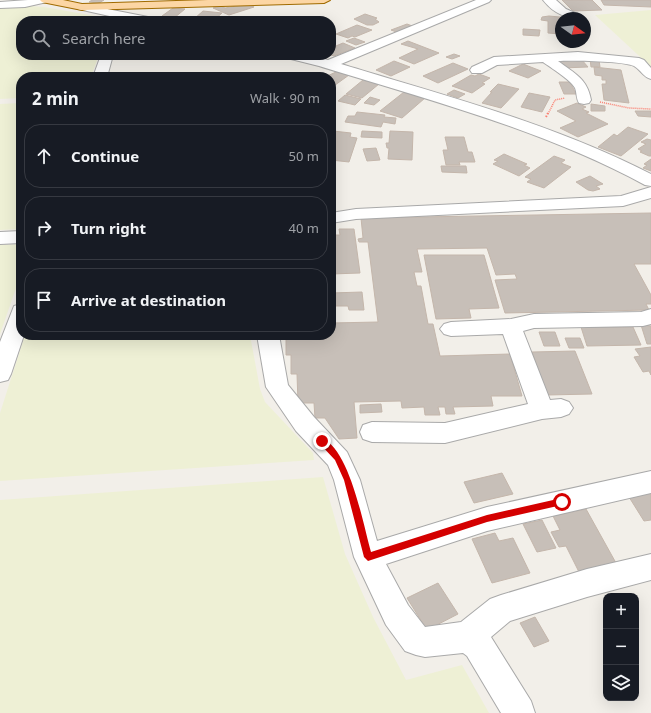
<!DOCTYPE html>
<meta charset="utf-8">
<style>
body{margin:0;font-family:"Noto Sans",sans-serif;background:#242831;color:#f1f3f6}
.controls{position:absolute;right:12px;bottom:12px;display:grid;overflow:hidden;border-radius:8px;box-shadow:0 4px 16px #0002}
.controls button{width:36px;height:36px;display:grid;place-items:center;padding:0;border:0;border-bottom:1px solid #363941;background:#171b24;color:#f1f3f6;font:20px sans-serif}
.compass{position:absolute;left:555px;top:12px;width:36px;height:36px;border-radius:50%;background:#171b24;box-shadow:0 4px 16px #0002;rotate:105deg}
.stop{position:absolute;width:12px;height:12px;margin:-9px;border:3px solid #d40000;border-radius:50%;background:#fff}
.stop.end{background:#d40000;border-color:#fff;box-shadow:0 1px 4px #0008}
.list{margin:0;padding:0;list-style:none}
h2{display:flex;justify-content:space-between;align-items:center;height:52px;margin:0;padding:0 16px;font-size:17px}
h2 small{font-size:13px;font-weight:400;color:#9ea1a6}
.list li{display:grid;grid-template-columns:26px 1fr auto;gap:12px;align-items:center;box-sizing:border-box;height:64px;margin:0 8px 8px;padding:0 8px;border:1px solid #363941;border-radius:16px}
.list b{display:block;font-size:15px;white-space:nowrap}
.list em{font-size:13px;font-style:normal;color:#9ea1a6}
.icon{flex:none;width:22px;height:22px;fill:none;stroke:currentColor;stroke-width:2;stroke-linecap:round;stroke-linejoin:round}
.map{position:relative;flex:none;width:651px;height:713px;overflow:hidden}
.search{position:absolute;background:#171b24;box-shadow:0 4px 16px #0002;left:16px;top:16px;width:320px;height:44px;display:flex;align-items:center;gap:10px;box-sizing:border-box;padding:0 14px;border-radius:16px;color:#9ea1a6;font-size:15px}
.panel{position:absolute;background:#171b24;box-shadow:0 4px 16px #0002;left:16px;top:72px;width:320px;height:268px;border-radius:16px}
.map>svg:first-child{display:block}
.farmland{fill:#eef0d5}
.building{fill:#c7bfb8;stroke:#c4b6ab}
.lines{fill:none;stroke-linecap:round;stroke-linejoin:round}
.minor-casing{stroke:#a9a9a9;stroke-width:2}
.major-casing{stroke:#a06b00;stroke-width:2}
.path-far1{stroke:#fa8072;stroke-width:1.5;stroke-dasharray:1 1;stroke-linecap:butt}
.path{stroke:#fa8072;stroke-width:2;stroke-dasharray:1.5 1.5;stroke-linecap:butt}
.minor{fill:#fff;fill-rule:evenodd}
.major{fill:#fcd6a4;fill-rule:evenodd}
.route{fill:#d40000}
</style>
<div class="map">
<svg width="651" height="713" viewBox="0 0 651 713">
<rect width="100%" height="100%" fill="#f2efe9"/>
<path class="farmland" d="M31 6 44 7 112 19V21H21V55H99L91 77H21V98L0 99V7Z
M651 10V67L595 15Z
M21 103V229L0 230V104Z
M21 244V274L0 334V245Z
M25 335H250L260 389 265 402 313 453 314 460 0 481V413Z
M323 477 345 554 373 617 406 680 462 665 489 713H0V500Z"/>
<path class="building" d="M92 0H104L99 3 89 2Z
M562 0H592L602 10 573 11Z
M601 0H651V7L604 5Z
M248 4 254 7 229 15 213 8 221 6 225 8Z
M173 8 185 9 174 18 162 16Z
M203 11 222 13 213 21 194 19Z
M365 14 377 18 375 19 379 22 373 25H367L354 19Z
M549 16 570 18H561V34L548 33V21L541 20 542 17Z
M407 24 415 27 399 33 391 30Z
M357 25 372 30 355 37 352 36 348 38 336 34Z
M523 29 540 30 539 36 523 35Z
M354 38 365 42 356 45 346 41Z
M408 41 439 53 414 64 399 58 418 49 401 44Z
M343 43 355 48 334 56 331 55V48Z
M454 54 460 56 452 59 446 57Z
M581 59 588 67 561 68 555 61Z
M590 59 599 60 600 67H591Z
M394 61 410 67 391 76 376 70Z
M453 63 468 69 438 83 423 76Z
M523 64 541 71 528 78 509 71Z
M594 67 621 70 629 103 604 100 602 84H606V80H602V76L595 75Z
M336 72 349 75 331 88V77H325Z
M479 74 490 78 482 83 485 84 472 93 452 86 471 75 475 76Z
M363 80 379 84 362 98 346 94Z
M559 82H570L576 94H564Z
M498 84 519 89 501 108 482 103 492 92H490Z
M454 90 465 94 458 98 447 94Z
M404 92 425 98 402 118 380 111Z
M529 93 550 97 542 112 521 107Z
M345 95 361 99 355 105 338 101Z
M370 97 380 100 374 105 364 103Z
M577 103 586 107 582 109 589 112 586 113 608 124 578 137 560 128 576 121 557 111Z
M591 104 605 106V111H591Z
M635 111H651V117L638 116Z
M357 112 385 115 384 117 396 118 395 124 383 122 381 127 345 122 348 116H355Z
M628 127 648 134 621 156 598 147 614 134 617 136Z
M333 131 351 133 350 137 357 138 349 162 331 160V137Z
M362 131 382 132V138L361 137Z
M390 131 413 132 412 160 388 159 389 148H387L386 143H389Z
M445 137H464L468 152H472L475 162H459L460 165H446L443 150H448Z
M647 139 651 140V156H649L640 152 642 151 638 149 646 144 641 142Z
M376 148 380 160 367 161 363 149Z
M504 154 527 164 524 165 530 168 519 176 493 164 498 161 494 160Z
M554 156 565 160 561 163 571 167 544 188 527 182 531 179 525 177Z
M651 159V171L643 168 647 165 644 164Z
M441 166H466L467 173 442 172Z
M590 176 603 184 596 186 600 189 593 191 588 190 576 182Z
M651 213V264H634L651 295V304H646L649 310 505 313 495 280 517 279 515 274 496 275 487 248 417 249 422 272H414L417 286H421L428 324H433L440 356 510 354 522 396H491L493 406 453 407 455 414H446L445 407H438L440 415H425L424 407 402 408 401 401 354 402 357 438 339 439 325 418H315L314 403H298L297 374H291V355H286V335H331V323L378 322 368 242H359L358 239 363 238 361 218Z
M339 229H354L360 273 331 274V235H340Z
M424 255H484L499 308 469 309 471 318 436 319Z
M362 292 364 310H349L348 306H332L331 293Z
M641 325 651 326V344H647Z
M581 327H633L641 345 587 346Z
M539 332H555L560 346H544Z
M565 338H580L584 348H569Z
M651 347V375L649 371 643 372 634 357 640 356 635 349Z
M575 351 592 394 547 395 532 352Z
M381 404 382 412 360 413V405Z
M502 473 513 494 474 503 464 482Z
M651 492V520L644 521 629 497Z
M586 509 616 563 579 572 566 546 559 547 551 532 560 530 553 516Z
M542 520 556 548 537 552 523 524Z
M495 533 499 541 513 538 530 573 492 583 472 539Z
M438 583 458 614 427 630 407 598Z
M535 617 549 641 534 647 520 623Z"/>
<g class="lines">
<defs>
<path id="minor" d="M28 0H49L47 2 25 7 0 8V2Z
M476 0H491L489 2 341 64C446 96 554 124 651 174V186L645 185C543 130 429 100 319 66L287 58 286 55H307L328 60Z
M543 0H556L566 9 582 16 584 18C566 18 555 15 543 0Z
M82 4 148 17 152 19 154 21H132L78 9 76 7 78 5Z
M578 52 639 58 644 60 651 68V79C643 77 641 70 634 66 625 61 570 60 558 61 575 74 587 78 591 100L589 103 584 104 579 103C576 98 577 93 575 88 570 79 551 68 543 62L497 65 482 73H472L470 70 472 67 494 57Z
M101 55H113L107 77H93Z
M651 187V198L623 206 356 219 331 223V213L356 209 621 196Z
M21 231V243L0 244V232Z
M21 304V335H24L11 374 8 380 0 382V342L14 306Z
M651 309V324L643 326 534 328 523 331 550 400 561 399 569 402 573 408 569 414 561 417 542 419 445 443 372 442 363 439 360 432 363 425 372 422 445 423 528 404 503 334 451 336 444 334 440 329 444 324 451 322 511 319 534 314 641 312Z
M257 335H279L288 385 314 417 347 452 360 480 377 541 487 507 651 471V493L487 531 386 564 408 605 425 627 461 622 490 599 501 595 587 569 651 554V580L587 597 510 621 491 637 531 701 535 713H501L467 656 463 653 425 657 416 655 405 651 386 625 354 557 334 480 328 465 296 431 266 387Z"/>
<path id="major" d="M40 0H63L82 4 208 0H330L324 3 82 10 42 2Z"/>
</defs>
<use href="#minor" class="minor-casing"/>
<use href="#major" class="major-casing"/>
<path class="path-far1" d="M600 102 629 108 651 109
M548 114 555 100 565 98"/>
<path class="path" d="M546 117 548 113"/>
<use href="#minor" class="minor"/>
<use href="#major" class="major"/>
</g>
<path class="route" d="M322 438C350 450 363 524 371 552L487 515 562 498 566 502 562 505 487 522 368 561 364 557 344 480 335 460 319 443V439Z"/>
</svg>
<div class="controls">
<button>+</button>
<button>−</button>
<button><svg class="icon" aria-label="layers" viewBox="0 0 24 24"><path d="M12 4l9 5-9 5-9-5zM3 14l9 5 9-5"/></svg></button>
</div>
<svg class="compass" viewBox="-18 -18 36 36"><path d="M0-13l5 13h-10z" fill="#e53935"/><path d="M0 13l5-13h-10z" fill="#9ea1a6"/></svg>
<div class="stop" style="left:562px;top:502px"></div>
<div class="stop end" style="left:322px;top:441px"></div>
<div class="search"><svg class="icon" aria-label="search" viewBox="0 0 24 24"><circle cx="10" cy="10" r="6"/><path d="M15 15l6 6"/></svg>Search here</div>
<section class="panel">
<h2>2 min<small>Walk · 90 m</small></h2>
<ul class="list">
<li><svg class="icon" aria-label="ahead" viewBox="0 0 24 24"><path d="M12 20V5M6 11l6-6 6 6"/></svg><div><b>Continue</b></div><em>50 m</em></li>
<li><svg class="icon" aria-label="right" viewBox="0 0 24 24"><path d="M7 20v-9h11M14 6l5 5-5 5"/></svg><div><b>Turn right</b></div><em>40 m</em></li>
<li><svg class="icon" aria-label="arrive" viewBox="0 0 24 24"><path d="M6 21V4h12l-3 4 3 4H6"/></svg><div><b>Arrive at destination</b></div></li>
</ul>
</section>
</div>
